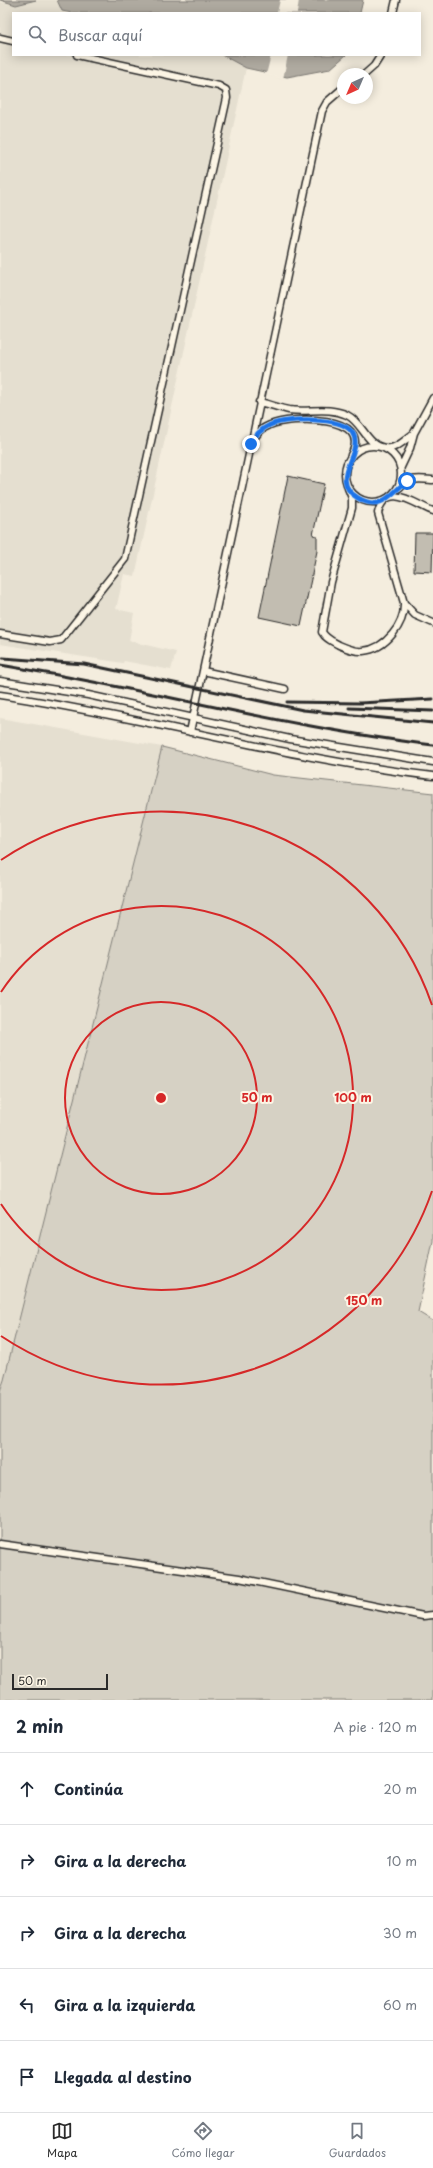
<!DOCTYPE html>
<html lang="es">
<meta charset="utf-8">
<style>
body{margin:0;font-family:"Playpen Sans",sans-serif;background:#f6f6f7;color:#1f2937}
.compass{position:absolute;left:337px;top:68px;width:36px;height:36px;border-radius:50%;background:#fff;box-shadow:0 2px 10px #0003;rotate:224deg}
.scale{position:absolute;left:12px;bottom:10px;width:96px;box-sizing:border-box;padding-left:4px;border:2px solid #2b2b2b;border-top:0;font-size:11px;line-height:14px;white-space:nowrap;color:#2b2b2b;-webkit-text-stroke:3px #fcf5e5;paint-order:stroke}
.stop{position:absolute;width:12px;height:12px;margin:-9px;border:3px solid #1a73e8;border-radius:50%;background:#fff}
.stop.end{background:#1a73e8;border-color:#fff;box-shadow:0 1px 4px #0008}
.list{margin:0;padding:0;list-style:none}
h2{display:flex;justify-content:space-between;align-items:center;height:52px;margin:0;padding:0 16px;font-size:17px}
h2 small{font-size:13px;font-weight:400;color:#747a83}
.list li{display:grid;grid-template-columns:26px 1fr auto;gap:12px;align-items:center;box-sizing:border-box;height:72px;padding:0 16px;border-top:1px solid #e0e1e3}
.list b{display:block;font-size:15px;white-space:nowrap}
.list em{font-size:13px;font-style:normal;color:#747a83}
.icon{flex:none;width:22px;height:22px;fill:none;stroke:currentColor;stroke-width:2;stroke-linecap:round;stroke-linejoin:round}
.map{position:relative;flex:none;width:433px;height:1700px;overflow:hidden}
.search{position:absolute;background:#fff;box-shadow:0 2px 10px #0003;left:12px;right:12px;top:12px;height:44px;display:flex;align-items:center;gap:10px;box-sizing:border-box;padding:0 14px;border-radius:0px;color:#747a83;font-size:15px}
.sheet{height:412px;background:#fff}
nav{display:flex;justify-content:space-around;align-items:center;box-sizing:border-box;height:56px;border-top:1px solid #e0e1e3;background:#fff;font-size:11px;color:#747a83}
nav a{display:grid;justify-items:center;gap:2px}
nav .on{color:#2b2b2b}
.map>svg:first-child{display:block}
.built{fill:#e5dfd0}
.green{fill:#d6d1c4;stroke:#807e78}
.water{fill:#afaaa0;stroke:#7a7771}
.pier{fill:#f4edde}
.building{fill:#c2bdb1;stroke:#2b2b2b}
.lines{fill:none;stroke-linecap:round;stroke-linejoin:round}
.lane-casing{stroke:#2b2b2b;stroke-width:9}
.lane{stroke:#fcf5e5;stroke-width:6}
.rail{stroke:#2b2b2b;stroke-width:3}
.route{stroke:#1a73e8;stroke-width:5}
.ring{fill:none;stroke:#d62828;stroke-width:2}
.centre{fill:#d62828;stroke:#fcf5e5;stroke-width:2}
.ring-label{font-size:12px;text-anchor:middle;font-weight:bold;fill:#d62828;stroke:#fcf5e5;stroke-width:4;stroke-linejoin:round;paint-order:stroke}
</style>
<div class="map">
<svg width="433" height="1700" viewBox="0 0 433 1700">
<rect width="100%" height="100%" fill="#f4edde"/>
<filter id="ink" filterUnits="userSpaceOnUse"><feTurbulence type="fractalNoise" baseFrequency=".025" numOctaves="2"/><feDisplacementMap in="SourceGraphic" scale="8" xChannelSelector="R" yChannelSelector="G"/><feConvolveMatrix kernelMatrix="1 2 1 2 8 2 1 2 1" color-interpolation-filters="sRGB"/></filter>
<g filter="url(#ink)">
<path class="built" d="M36 0H57L62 11 72 13H13V55H222L246 68 135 576 124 574 116 609 134 613 129 641 176 652 171 670 124 661 123 663 0 644V2L16 5Z
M0 718 162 747 4 1380 0 1391Z"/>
<path class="green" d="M162 747 273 775 433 793V1241L418 1312 433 1321V1700H0V1391L4 1380Z"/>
<path class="water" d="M0 0H36L16 5Z
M57 0H363L360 13H72L62 11Z
M222 55H346L330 69 287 77 246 68Z"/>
<path class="pier" d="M280 0H299L297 13H277Z
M271 55H288L283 79 266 75Z"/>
<path class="building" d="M288 476 324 484 313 535 317 536V551L301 626 259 617Z
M415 533H433L432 572 414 571Z"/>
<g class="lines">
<defs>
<path id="lane" d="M393 13 396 0
M0 38 13 41
M365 74 374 66 381 55
M259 402C269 404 279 408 289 410 308 413 328 406 347 415 363 423 366 445 385 448 396 450 406 439 414 433L410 448 401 467
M414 433 433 398
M252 442C256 434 262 428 270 425 290 416 374 414 351 455
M345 474a28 28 0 1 1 56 0a28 28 0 1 1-56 0Z
M348 488 352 498V508L331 582 322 632C326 639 332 641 339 645 346 648 355 652 363 651 386 649 405 624 404 603
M399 488C409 477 419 479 433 480
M433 511C416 505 386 480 378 513L404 603 415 615 433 623
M0 634 50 642 61 640 125 559 227 98 226 90 219 86 77 55
M203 671 285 689
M0 681 88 695 290 739 433 762
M0 695C145 717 287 759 433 776
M190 732 322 111 327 102 343 88
M0 1544 239 1578 423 1616 433 1615"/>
</defs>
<use href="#lane" class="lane-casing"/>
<use href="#lane" class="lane"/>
<path class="rail" d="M3 658 84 664 303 710 433 723
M0 665C145 688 287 728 433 745
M287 702 360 703 433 699
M349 708 433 711"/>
</g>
</g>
<g class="lines" filter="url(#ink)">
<path class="route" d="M251 444C255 435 261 429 270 425 286 418 340 416 352 432 366 452 326 479 358 498 382 512 390 494 407 481"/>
</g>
<g class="ring">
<circle cx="161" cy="1098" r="96"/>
<path d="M1 992A192 192 0 1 1 1 1204"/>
<path d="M432 1191A287 287 0 0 1 1 1336M1 860A287 287 0 0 1 432 1005"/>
</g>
<circle cx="161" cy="1098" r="6" class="centre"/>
<g class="ring-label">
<text x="257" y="1102">50 m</text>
<text x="353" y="1102">100 m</text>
<text x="364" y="1305">150 m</text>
</g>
</svg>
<svg class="compass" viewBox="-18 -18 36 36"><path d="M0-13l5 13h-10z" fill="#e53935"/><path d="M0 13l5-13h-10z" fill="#747a83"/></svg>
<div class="scale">50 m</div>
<div class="stop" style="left:407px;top:481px"></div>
<div class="stop end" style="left:251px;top:444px"></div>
<div class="search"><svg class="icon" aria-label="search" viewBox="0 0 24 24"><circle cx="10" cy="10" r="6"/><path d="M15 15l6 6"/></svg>Buscar aquí</div>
</div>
<section class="sheet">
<h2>2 min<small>A pie · 120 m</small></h2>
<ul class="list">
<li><svg class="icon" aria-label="ahead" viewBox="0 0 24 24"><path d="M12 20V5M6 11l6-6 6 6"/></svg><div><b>Continúa</b></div><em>20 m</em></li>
<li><svg class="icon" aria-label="right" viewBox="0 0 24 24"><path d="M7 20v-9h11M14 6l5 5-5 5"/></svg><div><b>Gira a la derecha</b></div><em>10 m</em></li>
<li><svg class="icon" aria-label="right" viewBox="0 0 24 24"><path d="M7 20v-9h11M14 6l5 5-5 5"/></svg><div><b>Gira a la derecha</b></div><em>30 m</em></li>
<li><svg class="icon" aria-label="left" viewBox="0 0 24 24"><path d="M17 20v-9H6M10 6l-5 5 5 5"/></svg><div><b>Gira a la izquierda</b></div><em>60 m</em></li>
<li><svg class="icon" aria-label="arrive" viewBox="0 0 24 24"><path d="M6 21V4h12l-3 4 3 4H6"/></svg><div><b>Llegada al destino</b></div></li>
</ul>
</section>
<nav>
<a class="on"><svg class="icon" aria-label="map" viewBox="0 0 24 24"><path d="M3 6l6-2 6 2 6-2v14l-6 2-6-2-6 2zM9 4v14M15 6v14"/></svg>Mapa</a>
<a><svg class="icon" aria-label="directions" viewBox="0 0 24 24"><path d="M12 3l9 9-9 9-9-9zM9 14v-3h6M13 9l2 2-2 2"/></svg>Cómo llegar</a>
<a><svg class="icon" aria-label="saved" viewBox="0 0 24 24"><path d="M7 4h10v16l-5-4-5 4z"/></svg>Guardados</a>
</nav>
